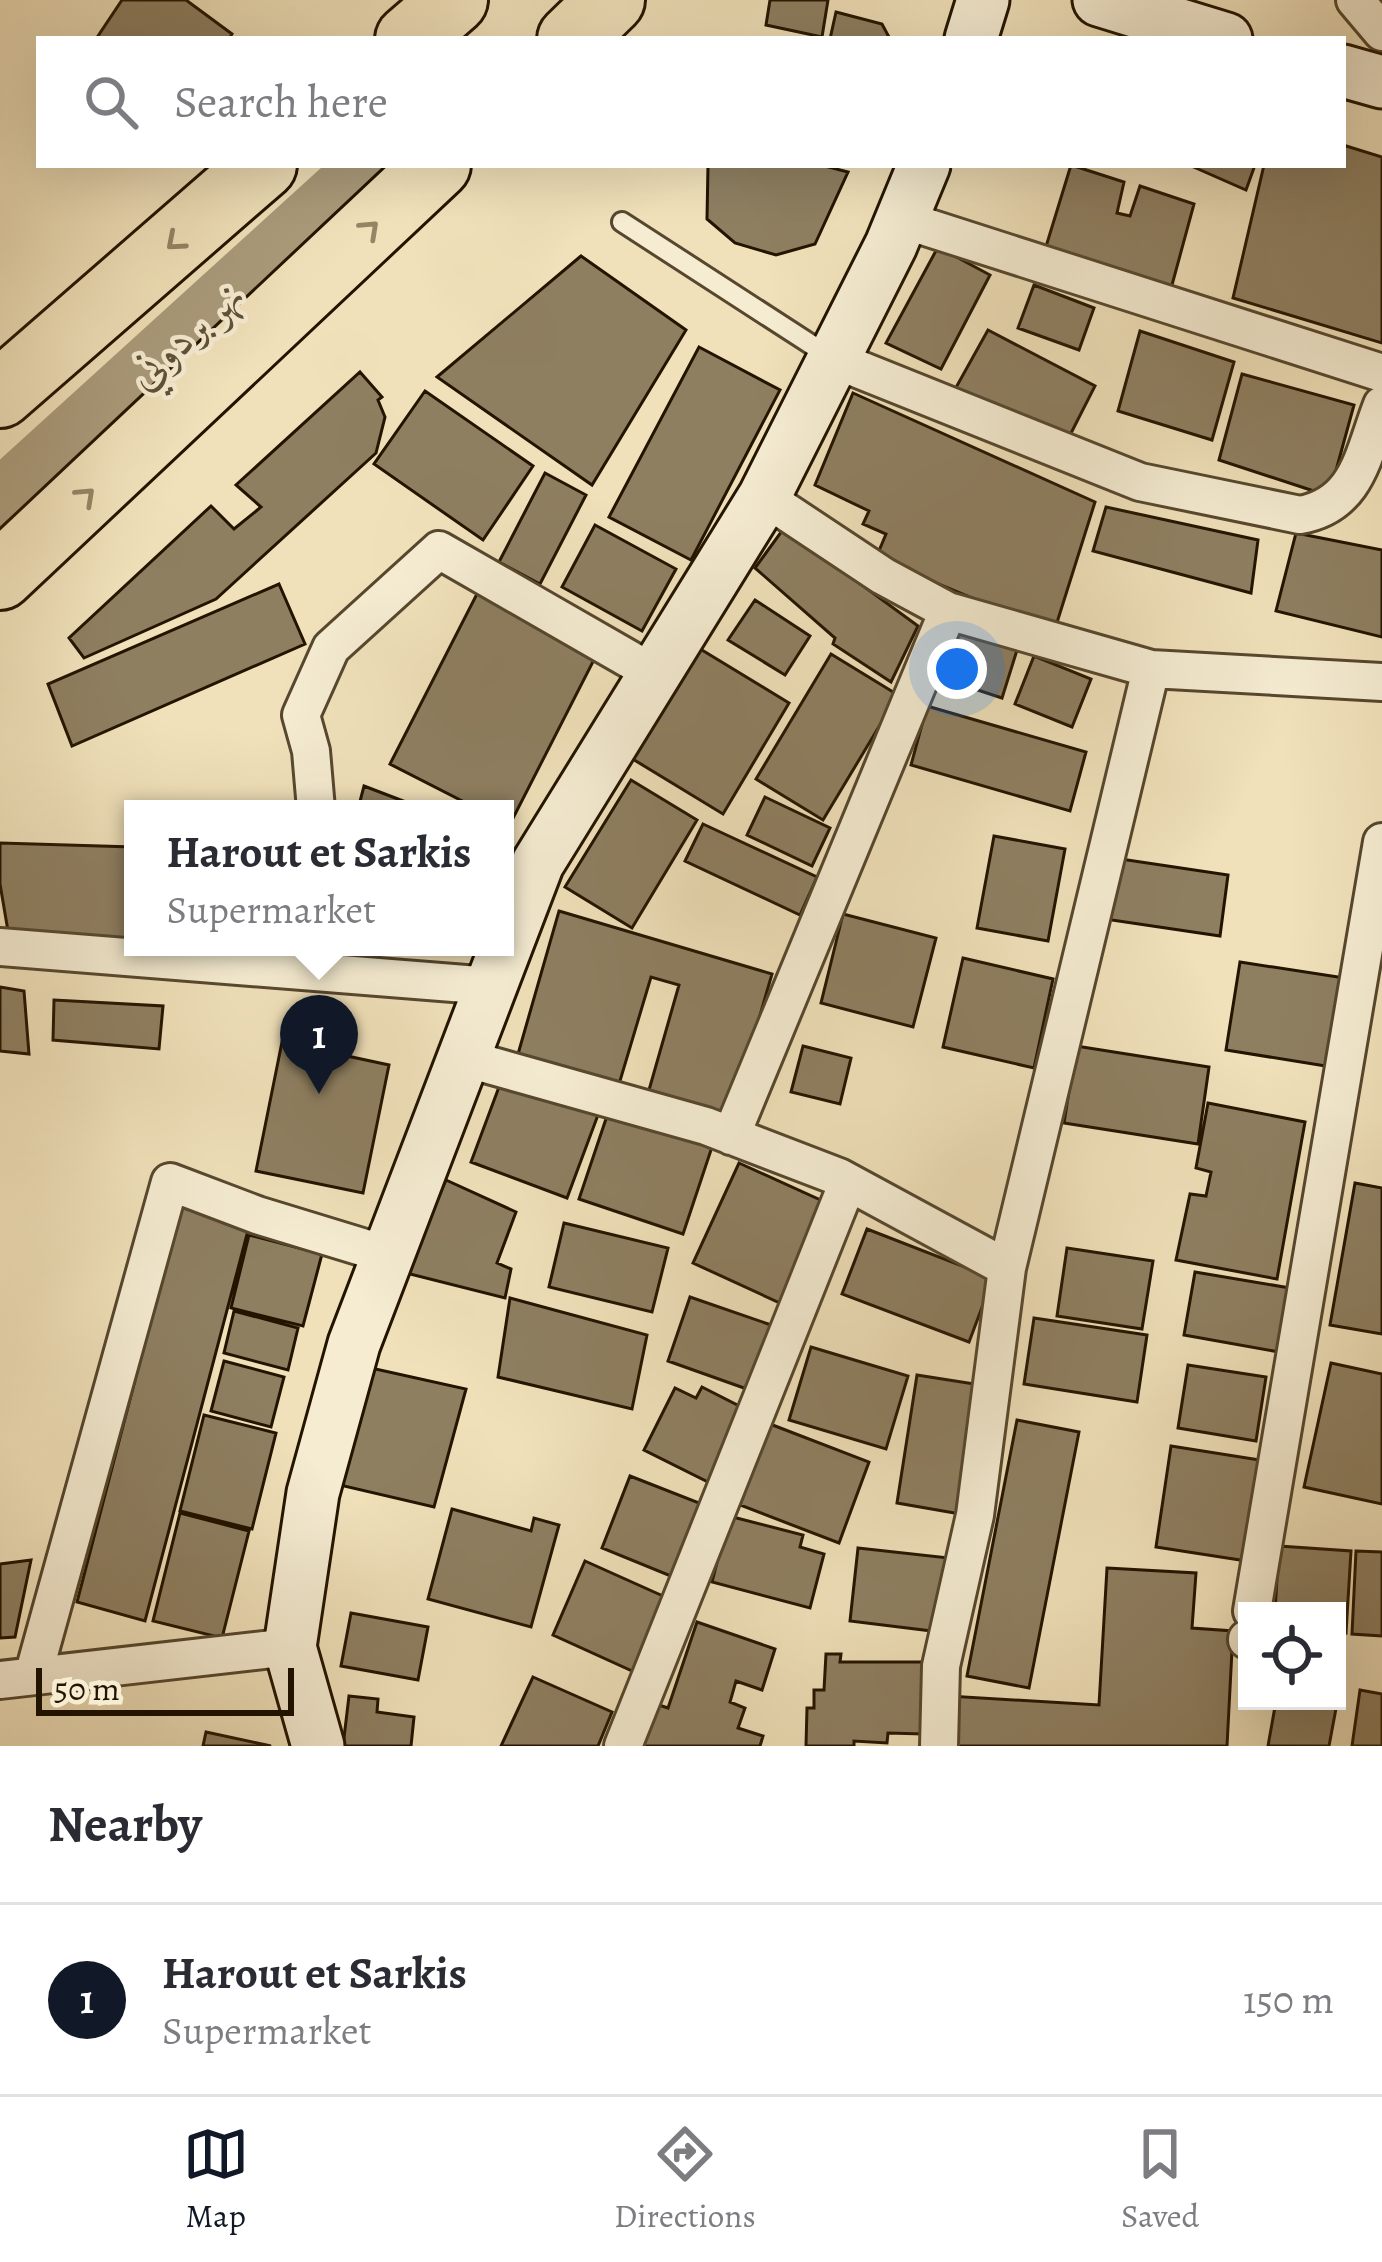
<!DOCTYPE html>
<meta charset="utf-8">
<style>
body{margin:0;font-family:Alegreya,Amiri,serif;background:#f7f7f7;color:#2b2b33}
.controls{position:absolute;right:36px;bottom:36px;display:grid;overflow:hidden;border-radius:0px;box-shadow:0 12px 48px #0002}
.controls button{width:108px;height:108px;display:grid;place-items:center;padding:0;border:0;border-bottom:3px solid #e1e1e2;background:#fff;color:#2b2b33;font:60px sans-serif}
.scale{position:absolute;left:36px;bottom:30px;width:258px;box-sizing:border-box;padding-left:12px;border:6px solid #231400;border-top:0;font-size:33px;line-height:42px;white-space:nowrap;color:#231400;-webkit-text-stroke:9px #f5ecd2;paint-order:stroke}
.you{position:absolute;left:957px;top:669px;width:42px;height:42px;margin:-30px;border:9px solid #fff;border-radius:50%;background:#1a73e8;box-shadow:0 0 0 18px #1a73e833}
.badge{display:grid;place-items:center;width:78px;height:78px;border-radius:50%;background:#111827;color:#fff;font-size:39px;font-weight:700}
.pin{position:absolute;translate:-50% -99px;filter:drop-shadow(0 3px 6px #0008)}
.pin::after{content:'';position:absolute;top:63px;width:42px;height:36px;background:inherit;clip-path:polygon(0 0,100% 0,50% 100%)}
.popup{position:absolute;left:124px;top:800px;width:390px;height:156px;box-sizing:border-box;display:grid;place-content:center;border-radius:0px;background:#fff;filter:drop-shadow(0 3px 9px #0005);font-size:39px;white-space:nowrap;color:#7c7c81}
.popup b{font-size:45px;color:#2b2b33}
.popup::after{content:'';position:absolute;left:50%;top:100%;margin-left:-24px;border:24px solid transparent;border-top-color:#fff}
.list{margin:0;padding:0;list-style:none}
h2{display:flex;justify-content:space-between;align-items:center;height:156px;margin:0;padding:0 48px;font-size:51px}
h2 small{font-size:39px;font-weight:400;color:#7c7c81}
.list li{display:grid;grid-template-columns:78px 1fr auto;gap:36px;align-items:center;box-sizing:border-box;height:192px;padding:0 48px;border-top:3px solid #e1e1e2}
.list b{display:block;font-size:45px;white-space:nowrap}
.list p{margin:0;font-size:39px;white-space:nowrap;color:#7c7c81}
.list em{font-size:39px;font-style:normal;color:#7c7c81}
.icon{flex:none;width:66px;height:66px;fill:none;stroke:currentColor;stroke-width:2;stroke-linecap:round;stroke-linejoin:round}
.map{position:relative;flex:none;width:1382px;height:1746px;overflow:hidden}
.search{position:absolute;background:#fff;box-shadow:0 12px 48px #0002;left:36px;right:36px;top:36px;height:132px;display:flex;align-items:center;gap:30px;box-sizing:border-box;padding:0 42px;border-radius:0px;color:#7c7c81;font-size:45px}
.sheet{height:348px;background:#fff}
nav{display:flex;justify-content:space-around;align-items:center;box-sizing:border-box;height:168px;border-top:3px solid #e1e1e2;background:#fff;font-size:33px;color:#7c7c81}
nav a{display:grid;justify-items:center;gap:6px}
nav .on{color:#111827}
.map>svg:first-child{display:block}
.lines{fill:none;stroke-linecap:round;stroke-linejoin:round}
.river{stroke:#aa9b7b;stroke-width:63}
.building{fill:#8e7f61;stroke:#231400;stroke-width:3}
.lane-casing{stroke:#56472e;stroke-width:24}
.street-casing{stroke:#56472e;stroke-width:42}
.secondary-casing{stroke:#231400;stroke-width:57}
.highway-casing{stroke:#231400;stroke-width:72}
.lane{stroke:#f5ecd2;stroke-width:18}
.street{stroke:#f5ecd2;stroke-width:36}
.secondary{stroke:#f5ecd2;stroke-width:51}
.highway{stroke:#f0e1ba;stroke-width:66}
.oneway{stroke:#948566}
.labels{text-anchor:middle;stroke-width:9;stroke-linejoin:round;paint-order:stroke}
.water-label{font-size:45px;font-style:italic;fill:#605137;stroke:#f5ecd2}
</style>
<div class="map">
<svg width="1382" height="1746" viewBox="0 0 1382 1746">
<rect width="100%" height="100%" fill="#f0e1ba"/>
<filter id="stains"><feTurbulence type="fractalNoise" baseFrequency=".00167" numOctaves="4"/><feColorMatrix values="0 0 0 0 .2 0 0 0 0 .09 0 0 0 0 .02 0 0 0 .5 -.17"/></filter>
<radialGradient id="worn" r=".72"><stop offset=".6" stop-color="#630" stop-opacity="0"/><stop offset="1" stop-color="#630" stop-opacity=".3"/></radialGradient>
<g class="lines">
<path class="river" d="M0 502 371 165"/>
</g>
<path class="building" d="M122 0H186L232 34 229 39H96Z
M770 0H828L822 37 766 25Z
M836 12 882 24 890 39H830Z
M1343 145 1382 157V343L1233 298 1264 165H1343Z
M708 165H821L848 172 815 244 776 255 735 243 707 219Z
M1071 165 1124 182 1117 213 1130 216 1140 186 1194 204 1169 296 1044 253Z
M1189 165H1255L1246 190Z
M938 247 990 275 941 369 886 343Z
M581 256 686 330 592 485 437 377Z
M1034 285 1094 308 1079 350 1018 328Z
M988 330 1095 386 1065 445 954 391Z
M1140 331 1234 362 1212 440 1118 411Z
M699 347 780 390 691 560 609 517Z
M360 372 382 397 378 400 385 417 376 453 216 599 84 658 69 638 211 506 234 529 261 507 236 485Z
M1242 374 1354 405 1329 496 1219 460Z
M425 391 533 466 483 540 374 464Z
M853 393 1095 502 1054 632 876 558 886 534 863 524 869 511 815 485Z
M545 473 586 495 540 584 499 562Z
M1106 507 1258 540 1251 593 1093 551Z
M595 525 676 569 642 631 562 587Z
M784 528 918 626 891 682 833 644 835 638 755 568Z
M1296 533 1382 550V637L1276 611Z
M279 584 305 644 72 746 48 684Z
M480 588 599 650 509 826 505 823V809H478L390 764Z
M755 600 810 636 785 675 728 640Z
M951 625 1018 647 1002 698 935 676Z
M697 647 789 703 723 814 631 758Z
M831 654 898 695 823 820 756 779Z
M1034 656 1091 679 1072 727 1015 704Z
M927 706 1086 752 1070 811 911 765Z
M631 780 697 820 632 928 565 887Z
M364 786 424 809H358Z
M765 797 830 828 812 866 747 835Z
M703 824 817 877 800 915 685 861Z
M994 836 1065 849 1048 941 977 928Z
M0 843 133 847V942L8 931 0 884Z
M1114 858 1228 875 1220 936 1105 919Z
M559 911 772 974 731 1115 649 1090 679 985 651 977 617 1091 516 1061Z
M843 914 936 938 913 1027 821 1003Z
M963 958 1053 979 1034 1068 943 1047Z
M1240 962 1351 979 1338 1068 1226 1050Z
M0 987 24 991 29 1054 0 1051Z
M54 1000 163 1006 159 1049 53 1040Z
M282 1042 389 1065 363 1193 256 1171Z
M803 1046 851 1058 840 1104 791 1092Z
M1076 1046 1209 1067 1198 1144 1064 1123Z
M502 1079 598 1115 567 1198 471 1162Z
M1208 1103 1305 1122 1277 1279 1176 1260 1190 1194 1206 1196 1211 1172 1196 1168Z
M610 1107 714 1141 683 1234 579 1199Z
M739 1163 827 1203 782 1304 693 1263Z
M446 1180 516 1212 497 1263 511 1269 505 1298 406 1273Z
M1355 1183 1382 1188V1334L1330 1325Z
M181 1204 250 1223 145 1621 77 1602Z
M564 1223 668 1248 652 1312 549 1287Z
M867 1229 993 1278 969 1342 842 1294Z
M249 1235 322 1254 303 1326 231 1308Z
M1067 1248 1153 1261 1142 1329 1057 1316Z
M1195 1272 1290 1288 1279 1352 1184 1335Z
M690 1297 780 1328 758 1393 668 1361Z
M510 1298 647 1335 632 1409 498 1377Z
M234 1311 298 1328 288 1370 224 1353Z
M1034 1318 1147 1335 1137 1402 1024 1384Z
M811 1347 908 1376 886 1449 789 1420Z
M224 1361 284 1377 271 1427 211 1411Z
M1331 1363 1382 1374V1504L1304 1487Z
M1188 1365 1266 1377 1256 1441 1178 1428Z
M362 1366 466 1389 434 1507 331 1483Z
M917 1375 987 1386 966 1515 897 1503Z
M702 1387 747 1410 710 1483 644 1450 675 1388 696 1398Z
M204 1415 276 1433 252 1529 180 1511Z
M1017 1420 1079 1432 1029 1688 967 1676Z
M770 1424 869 1462 839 1543 740 1505Z
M1171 1446 1266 1461 1253 1562 1156 1547Z
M630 1476 712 1508 683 1581 602 1548Z
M452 1509 531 1531 534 1518 559 1525 531 1627 428 1599Z
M180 1513 249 1531 222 1638 153 1621Z
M729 1516 803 1535 800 1547 824 1554 810 1608 712 1582Z
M1279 1546 1351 1551 1346 1633 1337 1632V1611H1275Z
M858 1548 949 1558 940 1632 850 1621Z
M1356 1551 1382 1552V1636L1352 1634Z
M31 1560 15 1637 0 1638V1564Z
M585 1561 674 1601 641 1675 553 1635Z
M1107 1568 1196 1573 1192 1628 1233 1631 1227 1746H947L949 1696 1099 1705Z
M351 1613 428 1627 418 1680 341 1666Z
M697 1622 775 1649 762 1690 736 1681 730 1702 745 1708 738 1728 763 1736 760 1746H642L656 1704 668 1708Z
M826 1654H841L840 1662H926L923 1734 888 1733 887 1743 854 1741V1746H806L807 1708H814V1690H824Z
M1337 1670 1343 1671 1329 1746H1268L1276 1701H1337Z
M533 1677 612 1712 598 1746H501Z
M1360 1690 1382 1694V1746H1352Z
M349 1696 378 1699 377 1712 414 1717 411 1746H343Z
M206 1732 271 1746H203Z"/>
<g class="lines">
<defs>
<path id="lane" d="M622 222 829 356"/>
<path id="street" d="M1355 0 1382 32
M901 219 1382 373
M833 359 1140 482 1300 515C1358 505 1363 454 1382 405
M764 497 883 576 948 611 1151 669 1382 682
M316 809 311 751 301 715 331 648 439 550 655 674
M0 947 491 986
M464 1058 706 1126 839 1177 1007 1268
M731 1136 948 611
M1252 1611 1382 842
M1247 1640V1639
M33 1676 170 1182 257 1215 388 1255
M0 1680 290 1647
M623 1746 848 1182
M939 1746 941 1666 975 1515 1007 1268 1151 669"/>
<path id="secondary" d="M1099 0 1226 39
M971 39 983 0
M1343 71 1382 82
M318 1746 290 1647 313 1493 354 1344 538 863 764 497 891 245 924 165"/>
<path id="highway" d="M409 39 454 0
M571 39 611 0
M0 394 263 165
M0 576 437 165"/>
</defs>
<use href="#lane" class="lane-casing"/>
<use href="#street" class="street-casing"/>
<use href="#secondary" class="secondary-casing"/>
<use href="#highway" class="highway-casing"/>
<use href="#lane" class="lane"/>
<use href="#street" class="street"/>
<use href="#secondary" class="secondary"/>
<use href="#highway" class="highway"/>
</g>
<defs><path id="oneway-chevron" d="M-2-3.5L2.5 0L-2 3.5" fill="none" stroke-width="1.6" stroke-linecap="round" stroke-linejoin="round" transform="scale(3)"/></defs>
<g class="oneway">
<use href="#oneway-chevron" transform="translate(370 229) rotate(-43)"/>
<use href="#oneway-chevron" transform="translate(175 242) rotate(139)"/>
<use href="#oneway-chevron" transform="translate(86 496) rotate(-43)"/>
</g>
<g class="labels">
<g class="water-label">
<text transform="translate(185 333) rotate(-42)" y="16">نهر بردوني</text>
</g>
</g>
<rect width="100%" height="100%" filter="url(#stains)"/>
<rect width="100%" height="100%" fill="url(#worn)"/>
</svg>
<div class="controls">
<button><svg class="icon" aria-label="locate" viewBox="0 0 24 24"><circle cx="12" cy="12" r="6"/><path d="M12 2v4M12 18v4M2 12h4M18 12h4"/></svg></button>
</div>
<div class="scale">50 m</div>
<div class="you"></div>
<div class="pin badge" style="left:319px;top:1094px">1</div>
<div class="popup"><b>Harout et Sarkis</b>Supermarket</div>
<div class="search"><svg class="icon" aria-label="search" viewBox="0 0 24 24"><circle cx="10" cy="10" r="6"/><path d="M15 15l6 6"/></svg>Search here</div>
</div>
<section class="sheet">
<h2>Nearby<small></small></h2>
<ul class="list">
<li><span class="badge">1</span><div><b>Harout et Sarkis</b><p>Supermarket</p></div><em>150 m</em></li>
</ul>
</section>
<nav>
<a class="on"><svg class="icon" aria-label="map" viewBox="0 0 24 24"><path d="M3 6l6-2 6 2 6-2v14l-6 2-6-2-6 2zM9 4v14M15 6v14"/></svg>Map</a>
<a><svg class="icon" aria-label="directions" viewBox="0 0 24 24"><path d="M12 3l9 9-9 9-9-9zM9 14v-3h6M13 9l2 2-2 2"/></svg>Directions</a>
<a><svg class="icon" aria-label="saved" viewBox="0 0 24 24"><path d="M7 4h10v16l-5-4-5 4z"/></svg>Saved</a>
</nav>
